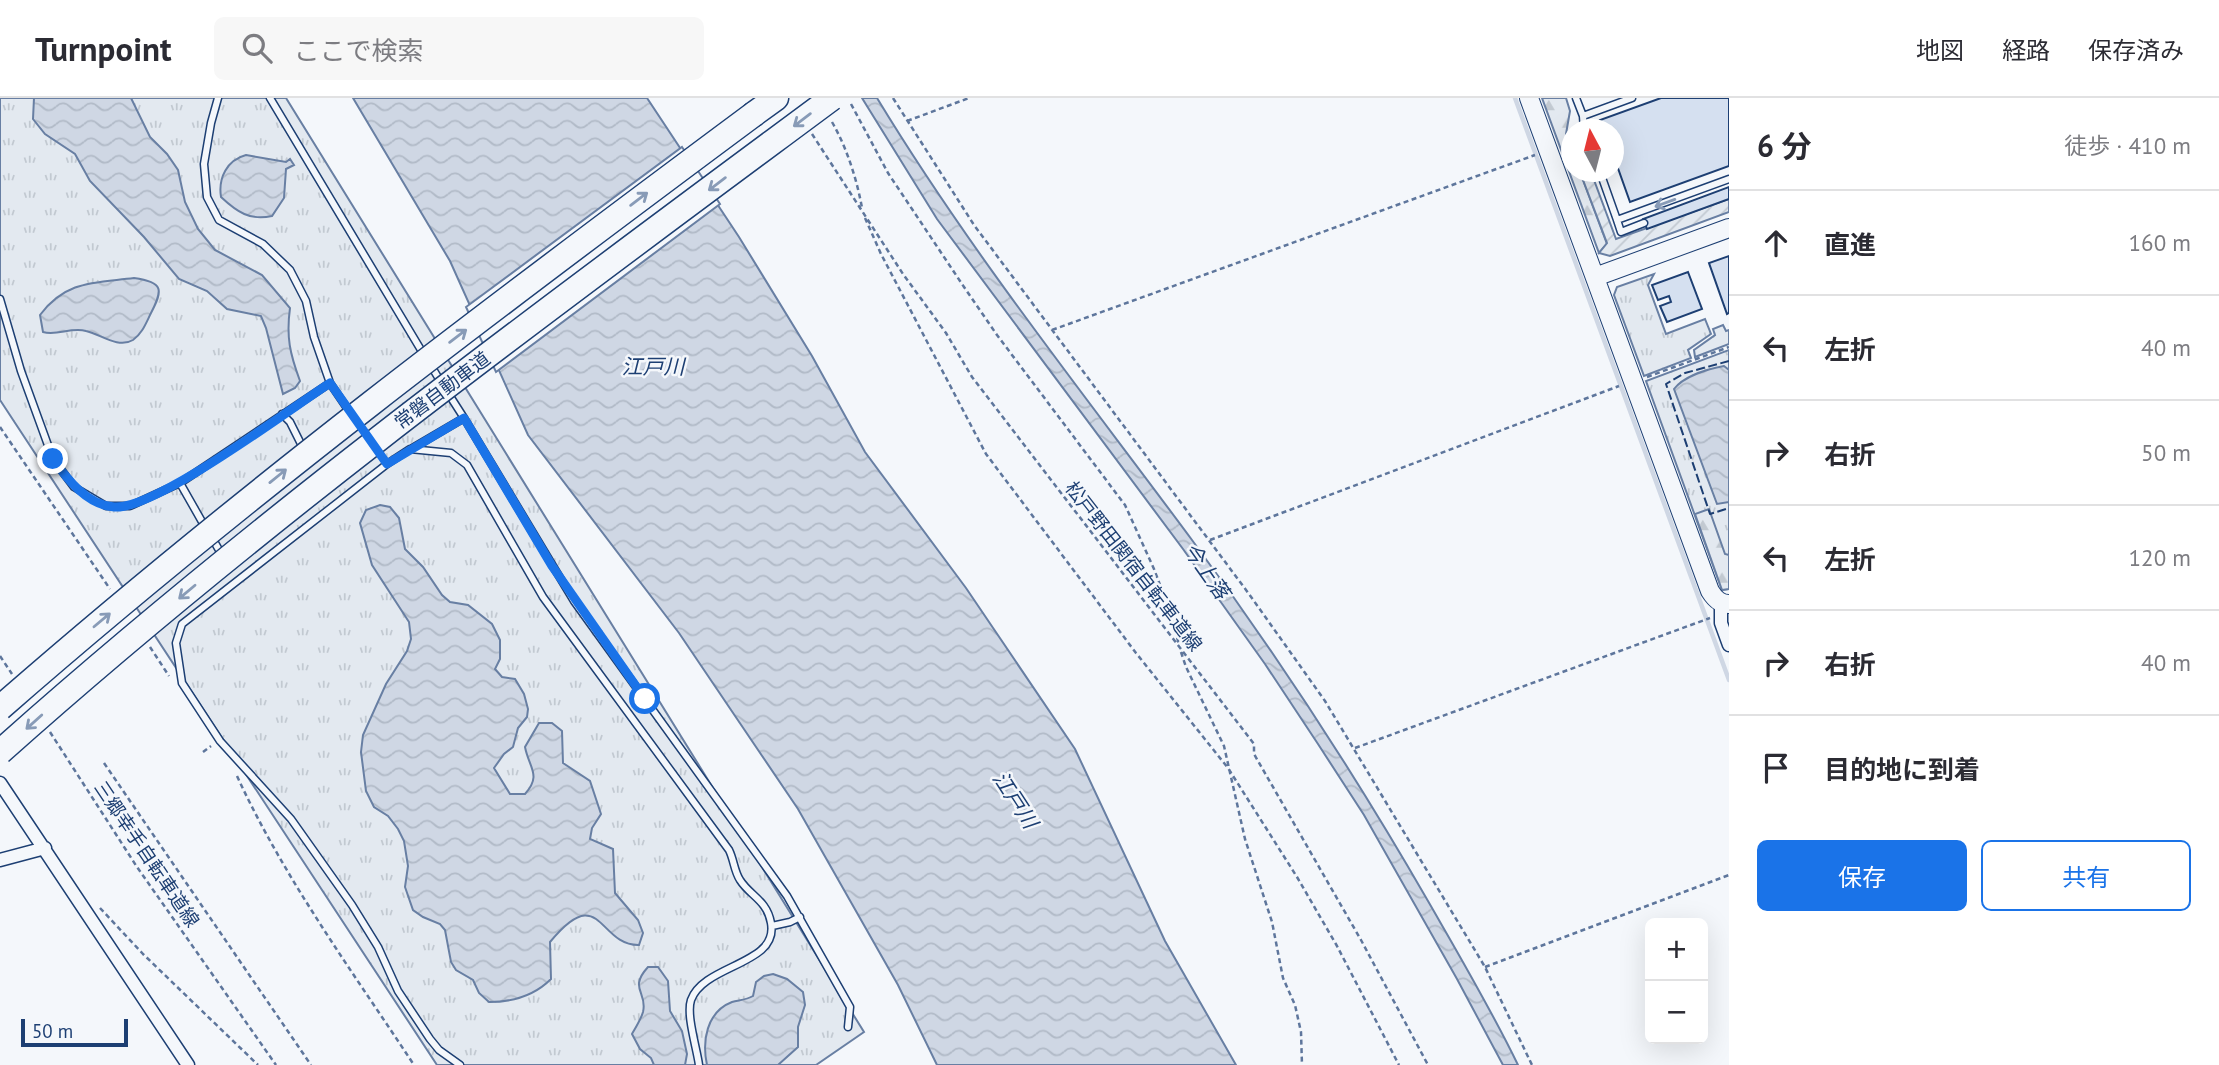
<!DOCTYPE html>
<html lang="ja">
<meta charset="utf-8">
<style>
body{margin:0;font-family:"PT Sans","Noto Sans JP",sans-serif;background:#f7f7f7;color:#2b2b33}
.controls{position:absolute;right:21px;bottom:21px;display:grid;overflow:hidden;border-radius:10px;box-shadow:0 7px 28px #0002}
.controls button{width:63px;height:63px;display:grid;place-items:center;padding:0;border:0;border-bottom:2px solid #e1e1e2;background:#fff;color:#2b2b33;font:35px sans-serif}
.compass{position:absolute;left:1561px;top:21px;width:63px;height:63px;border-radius:50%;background:#fff;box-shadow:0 7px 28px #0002;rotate:353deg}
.scale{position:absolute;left:21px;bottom:18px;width:107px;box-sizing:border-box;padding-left:7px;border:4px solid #1d3f73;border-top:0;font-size:19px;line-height:24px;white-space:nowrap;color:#1d3f73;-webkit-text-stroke:5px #f4f7fb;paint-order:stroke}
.stop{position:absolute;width:21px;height:21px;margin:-16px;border:5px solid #1a73e8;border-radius:50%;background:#fff}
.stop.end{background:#1a73e8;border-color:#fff;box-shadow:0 2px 7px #0008}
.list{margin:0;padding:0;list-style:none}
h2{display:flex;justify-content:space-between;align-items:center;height:91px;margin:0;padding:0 28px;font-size:30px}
h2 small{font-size:23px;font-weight:400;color:#7c7c81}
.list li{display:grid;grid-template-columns:46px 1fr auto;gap:21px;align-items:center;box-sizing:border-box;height:105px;padding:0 28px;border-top:2px solid #e1e1e2}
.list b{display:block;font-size:26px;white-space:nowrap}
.list em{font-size:23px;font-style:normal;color:#7c7c81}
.actions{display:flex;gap:14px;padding:21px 28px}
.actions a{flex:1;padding:16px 0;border:2px solid #1a73e8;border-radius:10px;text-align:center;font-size:24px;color:#1a73e8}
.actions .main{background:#1a73e8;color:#fff}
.icon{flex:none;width:38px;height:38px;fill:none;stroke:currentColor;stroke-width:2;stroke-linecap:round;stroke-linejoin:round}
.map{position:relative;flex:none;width:1729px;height:967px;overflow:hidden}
header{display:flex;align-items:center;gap:42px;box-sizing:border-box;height:98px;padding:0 35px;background:#fff;border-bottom:2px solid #e1e1e2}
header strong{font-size:33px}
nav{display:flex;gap:38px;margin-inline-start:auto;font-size:24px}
.search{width:490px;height:63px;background:#f7f7f7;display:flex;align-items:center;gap:18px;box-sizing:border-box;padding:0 24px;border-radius:10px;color:#7c7c81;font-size:26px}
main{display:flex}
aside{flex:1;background:#fff}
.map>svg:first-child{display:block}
.grass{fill:url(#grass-tufts);stroke:#687fa3;stroke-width:2}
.forest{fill:url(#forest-firs);stroke:#687fa3;stroke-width:2}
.garden{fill:url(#garden-furrows);stroke:#687fa3;stroke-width:2}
.water{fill:url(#water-waves);stroke:#687fa3;stroke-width:2}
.pier{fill:#f4f7fb;stroke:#687fa3;stroke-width:2}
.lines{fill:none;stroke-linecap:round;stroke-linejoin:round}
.stream{stroke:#cfd7e4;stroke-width:4.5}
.building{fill:#d5e0f0;stroke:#1d3f73;stroke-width:2}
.lane-casing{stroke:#1d3f73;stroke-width:9}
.street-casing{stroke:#1d3f73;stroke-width:15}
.secondary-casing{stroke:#1d3f73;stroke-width:20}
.highway-casing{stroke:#1d3f73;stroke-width:27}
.path{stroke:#5e769c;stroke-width:2.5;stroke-dasharray:5 3.5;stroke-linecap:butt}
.lane{stroke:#f4f7fb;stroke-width:6}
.street{stroke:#f4f7fb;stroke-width:12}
.secondary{stroke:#f4f7fb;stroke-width:18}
.highway{stroke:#f4f7fb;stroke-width:24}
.highway-bridge-casing{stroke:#1d3f73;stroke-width:27;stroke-linecap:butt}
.highway-bridge{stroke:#f4f7fb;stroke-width:24}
.fence{stroke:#1d3f73;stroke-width:2;stroke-dasharray:9 3.5;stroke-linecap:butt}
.oneway{stroke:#889bb7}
.route{stroke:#1a73e8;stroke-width:9}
.labels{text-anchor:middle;stroke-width:5;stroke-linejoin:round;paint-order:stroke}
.street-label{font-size:19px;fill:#1d3f73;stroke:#f4f7fb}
.water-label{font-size:21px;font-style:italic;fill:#1d3f73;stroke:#f4f7fb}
</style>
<header>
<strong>Turnpoint</strong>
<div class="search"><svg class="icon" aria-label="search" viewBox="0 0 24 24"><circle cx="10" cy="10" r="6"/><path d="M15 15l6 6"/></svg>ここで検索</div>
<nav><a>地図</a><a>経路</a><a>保存済み</a></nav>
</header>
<main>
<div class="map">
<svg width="1729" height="967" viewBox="0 0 1729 967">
<defs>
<pattern id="grass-tufts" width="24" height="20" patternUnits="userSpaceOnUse" patternTransform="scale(1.75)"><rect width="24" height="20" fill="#e3e9f0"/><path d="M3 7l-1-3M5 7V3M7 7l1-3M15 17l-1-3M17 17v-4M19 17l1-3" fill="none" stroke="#c2c9d1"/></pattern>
<pattern id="forest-firs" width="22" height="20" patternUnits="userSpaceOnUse" patternTransform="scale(1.75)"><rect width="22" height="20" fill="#e3e9f0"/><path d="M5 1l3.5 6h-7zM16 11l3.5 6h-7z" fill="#c2c9d1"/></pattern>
<pattern id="garden-furrows" width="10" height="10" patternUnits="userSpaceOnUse" patternTransform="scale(1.75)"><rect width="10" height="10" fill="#e3e9f0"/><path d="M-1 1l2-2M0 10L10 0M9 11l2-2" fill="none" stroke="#c2c9d1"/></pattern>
<pattern id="water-waves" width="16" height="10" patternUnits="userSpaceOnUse" patternTransform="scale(1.75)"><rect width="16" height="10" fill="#cfd7e4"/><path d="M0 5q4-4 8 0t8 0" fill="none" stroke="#b1bac7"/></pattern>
</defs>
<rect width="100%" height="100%" fill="#f4f7fb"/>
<path class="grass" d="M0 0H286L864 934 816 967H437L0 302Z
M1654 176 1648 187 1666 236 1705 221 1711 236 1688 252 1691 260 1644 278 1614 197 1617 189Z
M1723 227 1726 233 1729 232V246L1695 259 1694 252 1715 237 1713 231Z
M1729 252V491L1722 492 1646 283Z"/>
<path class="forest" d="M1542 0H1566L1570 13 1566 36 1571 49 1572 74H1580L1607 146 1599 155Z
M1709 411 1725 456 1729 457V491L1722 492 1695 416Z"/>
<path class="garden" d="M1580 74H1591L1616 141 1729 101V114L1610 158 1599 155 1607 145Z"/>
<path class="water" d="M34 0H131L150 39 167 56 178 72 185 104 198 131 215 152 262 177 290 210C286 239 290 256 300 283L295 290 283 296 266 230 261 218 227 211 207 193 179 181 144 139 90 83 75 56 45 36 33 21Z
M353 0H647L739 139 812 258 865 354 966 490 1075 651 1165 843 1236 967H937L898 887 798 711 679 535 528 337 450 163Z
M862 0H877C971 155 1084 296 1192 442 1278 558 1356 678 1428 803 1459 857 1491 911 1518 967H1503L1457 881 1364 717 1318 646 1265 566 1183 451 937 121Z
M246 57 286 64 290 61 294 67 286 71 284 100 272 118C250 123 237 114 221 99 218 80 227 62 246 57Z
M134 180C164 184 163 192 151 215 146 225 142 236 133 242 118 251 100 236 86 233 71 229 57 238 43 234L40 217C66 182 95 185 134 180Z
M1724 268 1729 272V404L1717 406 1674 291C1684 278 1708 271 1724 268Z
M380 407 390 409 399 420 405 451 423 469 442 497 450 504 468 507 492 526 500 542V561L495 571 502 579 515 581 524 596 528 611 527 619 518 630 513 649 504 656 494 670 510 696H525C542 677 529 670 525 649L539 625H552L562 633 563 665 590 683 601 716 592 730 590 741 613 751 615 795 638 822 643 835 639 847C598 848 601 782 550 844L551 881C535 897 512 904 489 904L479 895 473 882 456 872 451 864 445 832 440 826 423 819 413 812 405 789 408 768 404 743 398 731 388 718 374 709 366 693 361 654 363 637 386 586 407 553 411 541 409 524 372 467 360 425 366 412Z
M648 869H658L668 883 670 913 682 933 687 956 685 967H654L651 960 640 951 632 936C636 929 641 921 643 914 648 894 628 891 648 869Z
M773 876 787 881 803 894 805 907 798 929V949L778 967H707C702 944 706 914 732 904 739 902 746 902 753 898L756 884 764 878Z"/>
<path class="pier" d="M682 49 720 106 496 274 466 209Z"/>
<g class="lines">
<path class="stream" d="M1515 0 1729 582"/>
</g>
<path class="building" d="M1661 0H1729V68L1630 104 1614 59V32H1604L1600 22Z
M1729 89V101L1647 131 1643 121Z
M1729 158V215L1727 216 1709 165Z
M1688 174 1702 211 1667 224 1660 208 1671 204 1669 198 1658 202 1652 187Z"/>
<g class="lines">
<defs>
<path id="lane" d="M218 0 211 25 204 66 207 99 219 122 263 146 290 172 306 203 314 239 330 285 351 316
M270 0 424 257
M1576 0 1583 18 1584 32
M1583 18 1632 0
M1600 74 1617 122 1729 81
M1617 122 1621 134 1644 125
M0 201 21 273 53 361 74 389 106 408H130L180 385 330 285
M430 266 442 286
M282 316 290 324 303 350
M464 320 574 503 787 798 850 909 848 929
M411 351 464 320 448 295
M180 385 205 429
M211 438 223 459
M772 828 790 824 800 819
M460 967 439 952 430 941 398 893 378 849 352 807 291 721 220 643 182 585 176 545 182 526 387 366 410 351 451 355 467 367 543 499 729 752C734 762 734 773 740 782 750 798 767 802 771 825 779 867 704 866 691 902 686 917 697 951 699 967"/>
<path id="street" d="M1721 505V525L1729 547
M0 685 188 967
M0 762 45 750"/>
<path id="secondary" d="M1529 0 1710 493C1715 501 1720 506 1729 506
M1595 179 1729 130"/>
<path id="highway" d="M754 16 776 0"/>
</defs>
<use href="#lane" class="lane-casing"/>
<use href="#street" class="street-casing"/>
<use href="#secondary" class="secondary-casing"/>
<use href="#highway" class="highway-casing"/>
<path class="path" d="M893 0 974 127 1249 496 1325 603 1485 869 1532 967
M851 6 888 75 964 189 997 237 1125 407 1154 471 1172 519 1179 547
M907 23 969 0
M832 24C847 50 857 82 862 110
M812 36 903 176 946 235 972 279 1254 646V656L1361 842 1428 967
M865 120 881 156 986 356 1136 555 1228 670 1297 779 1337 848 1399 967
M1052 232 1535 57
M1647 279 1729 249
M0 329 110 491
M1210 442 1619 288
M150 549 169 578
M1181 554 1186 569 1224 648 1245 741 1272 824 1283 880 1295 907 1301 934 1302 967
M0 558 12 576
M50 634 137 769 276 967
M1355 650 1710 520
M203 654 211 648
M104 665 311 967
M237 678C284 780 352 873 414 967
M100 810 143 856 258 967
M1485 869 1729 777"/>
<use href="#lane" class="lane"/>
<use href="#street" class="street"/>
<use href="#secondary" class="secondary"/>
<use href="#highway" class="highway"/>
<defs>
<path id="highway-bridge" d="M0 610C241 399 497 207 754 16
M0 654C263 419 549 210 832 0"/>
</defs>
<use href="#highway-bridge" class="highway-bridge-casing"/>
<use href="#highway-bridge" class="highway-bridge"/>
<path class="fence" d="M1729 263 1685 275 1666 286 1710 416 1729 410"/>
</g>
<defs><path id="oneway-shaft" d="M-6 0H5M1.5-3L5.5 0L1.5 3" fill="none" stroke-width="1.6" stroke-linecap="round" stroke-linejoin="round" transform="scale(1.75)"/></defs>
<g class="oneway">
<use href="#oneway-shaft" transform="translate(802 22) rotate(143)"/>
<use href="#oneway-shaft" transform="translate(717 86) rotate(143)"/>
<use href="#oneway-shaft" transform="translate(639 101) rotate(-37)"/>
<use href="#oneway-shaft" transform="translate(1665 105) rotate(160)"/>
<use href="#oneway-shaft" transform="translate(458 238) rotate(-37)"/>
<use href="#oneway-shaft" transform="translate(278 378) rotate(-39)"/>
<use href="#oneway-shaft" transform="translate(187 494) rotate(140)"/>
<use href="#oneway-shaft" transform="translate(102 522) rotate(-40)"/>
<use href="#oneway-shaft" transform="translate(34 624) rotate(138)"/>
</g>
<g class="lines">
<path class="route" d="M53 361C67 381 87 407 114 409 154 413 290 311 330 285L387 366 464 320 552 468 645 601"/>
</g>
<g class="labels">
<g class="street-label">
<text transform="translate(442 292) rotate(-37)" y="7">常磐自動車道</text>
<text transform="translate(1134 468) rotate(52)" y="7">松戸野田関宿自転車道線</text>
<text transform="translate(147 756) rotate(56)" y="7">三郷幸手自転車道線</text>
</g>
<g class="water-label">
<text x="653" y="276">江戸川</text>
<text transform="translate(1206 473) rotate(55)" y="7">今上落</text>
<text transform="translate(1015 702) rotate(57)" y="7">江戸川</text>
</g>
</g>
</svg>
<div class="controls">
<button>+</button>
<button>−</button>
</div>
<svg class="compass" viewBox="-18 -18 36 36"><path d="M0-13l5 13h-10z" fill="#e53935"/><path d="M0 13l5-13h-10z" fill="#7c7c81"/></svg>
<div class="scale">50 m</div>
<div class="stop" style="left:645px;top:601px"></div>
<div class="stop end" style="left:53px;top:361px"></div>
</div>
<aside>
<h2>6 分<small>徒歩 · 410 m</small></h2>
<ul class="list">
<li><svg class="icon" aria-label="ahead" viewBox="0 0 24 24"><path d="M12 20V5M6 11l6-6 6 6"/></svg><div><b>直進</b></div><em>160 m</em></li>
<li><svg class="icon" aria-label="left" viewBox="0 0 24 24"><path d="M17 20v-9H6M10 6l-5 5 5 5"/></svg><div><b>左折</b></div><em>40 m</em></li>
<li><svg class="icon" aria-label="right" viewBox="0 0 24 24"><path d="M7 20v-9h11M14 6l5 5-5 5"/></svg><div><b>右折</b></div><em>50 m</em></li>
<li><svg class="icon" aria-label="left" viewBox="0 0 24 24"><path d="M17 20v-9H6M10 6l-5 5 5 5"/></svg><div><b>左折</b></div><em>120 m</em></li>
<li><svg class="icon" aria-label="right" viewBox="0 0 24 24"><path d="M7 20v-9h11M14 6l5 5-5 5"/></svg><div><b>右折</b></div><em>40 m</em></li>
<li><svg class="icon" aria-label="arrive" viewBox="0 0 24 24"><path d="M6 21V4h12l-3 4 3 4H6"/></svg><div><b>目的地に到着</b></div></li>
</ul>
<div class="actions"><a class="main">保存</a><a>共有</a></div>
</aside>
</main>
